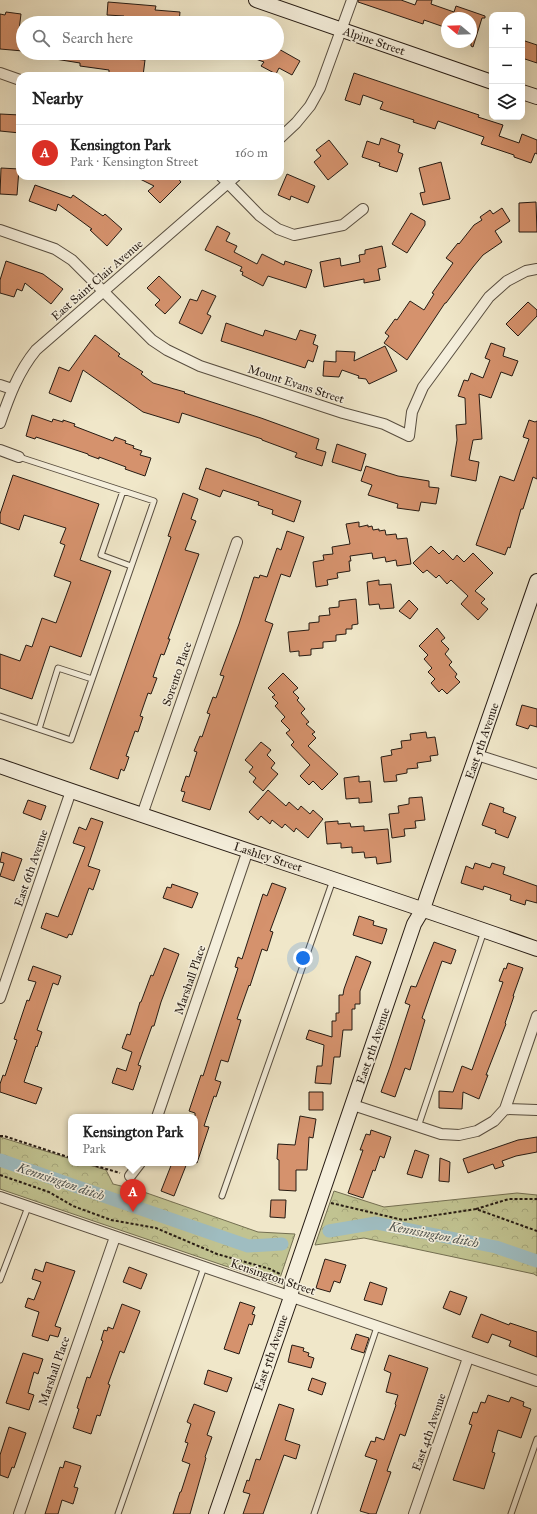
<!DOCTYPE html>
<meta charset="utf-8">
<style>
body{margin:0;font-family:"IM FELL Great Primer",serif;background:#f6f6f6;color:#222}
.controls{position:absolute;right:12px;top:12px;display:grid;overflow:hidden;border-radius:8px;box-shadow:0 4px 16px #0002}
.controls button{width:36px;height:36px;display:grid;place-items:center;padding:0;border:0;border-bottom:1px solid #e0e0e0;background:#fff;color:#222;font:20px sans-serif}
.compass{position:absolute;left:441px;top:12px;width:36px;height:36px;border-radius:50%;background:#fff;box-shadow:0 4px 16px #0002;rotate:289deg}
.you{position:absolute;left:303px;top:958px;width:14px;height:14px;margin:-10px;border:3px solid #fff;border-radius:50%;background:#1a73e8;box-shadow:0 0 0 6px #1a73e833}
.badge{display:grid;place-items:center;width:26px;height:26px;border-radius:50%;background:#d93025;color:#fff;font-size:13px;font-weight:700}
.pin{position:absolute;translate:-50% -33px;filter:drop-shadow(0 1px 2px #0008)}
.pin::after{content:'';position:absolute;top:21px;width:14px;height:12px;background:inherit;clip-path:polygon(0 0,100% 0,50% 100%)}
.popup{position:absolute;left:68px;top:1114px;width:130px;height:52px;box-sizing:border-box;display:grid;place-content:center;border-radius:8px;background:#fff;filter:drop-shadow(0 1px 3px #0005);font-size:13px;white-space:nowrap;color:#767676}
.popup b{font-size:15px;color:#222}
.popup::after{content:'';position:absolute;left:50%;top:100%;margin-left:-8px;border:8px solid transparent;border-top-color:#fff}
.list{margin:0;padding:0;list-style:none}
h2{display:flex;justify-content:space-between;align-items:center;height:52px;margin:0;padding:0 16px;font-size:17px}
h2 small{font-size:13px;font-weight:400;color:#767676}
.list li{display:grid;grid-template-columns:26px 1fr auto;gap:12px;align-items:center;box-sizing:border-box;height:56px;padding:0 16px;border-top:1px solid #e0e0e0}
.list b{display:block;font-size:15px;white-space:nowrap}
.list p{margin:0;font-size:13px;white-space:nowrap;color:#767676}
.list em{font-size:13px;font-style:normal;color:#767676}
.icon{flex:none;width:22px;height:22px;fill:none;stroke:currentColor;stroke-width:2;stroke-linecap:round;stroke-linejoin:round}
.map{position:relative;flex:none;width:537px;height:1514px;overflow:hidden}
.search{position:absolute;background:#fff;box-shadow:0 4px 16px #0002;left:16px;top:16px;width:268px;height:44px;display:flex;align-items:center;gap:10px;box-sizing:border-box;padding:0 14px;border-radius:22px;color:#767676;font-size:15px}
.panel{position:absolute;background:#fff;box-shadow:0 4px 16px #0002;left:16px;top:72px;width:268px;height:108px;border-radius:12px}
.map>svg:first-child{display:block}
.park{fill:url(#park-crowns);stroke:#746f52}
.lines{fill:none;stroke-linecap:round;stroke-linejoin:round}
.canal{stroke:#9fbdc1;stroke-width:13}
.building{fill:#d5926d;stroke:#261b13}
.lane-casing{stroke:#584e40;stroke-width:7}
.street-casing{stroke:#584e40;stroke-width:12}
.secondary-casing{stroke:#261b13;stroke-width:16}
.path{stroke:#261b13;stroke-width:2;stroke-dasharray:3 2;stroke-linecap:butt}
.lane{stroke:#f5efdc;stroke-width:5}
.street{stroke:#f5efdc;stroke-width:10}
.secondary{stroke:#f5efdc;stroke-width:14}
.labels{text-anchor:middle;stroke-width:3;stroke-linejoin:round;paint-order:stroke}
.street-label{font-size:12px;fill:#261b13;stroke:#f5efdc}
.water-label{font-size:13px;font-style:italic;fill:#505450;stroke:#f5efdc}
</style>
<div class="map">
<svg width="537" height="1514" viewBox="0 0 537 1514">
<defs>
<pattern id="park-crowns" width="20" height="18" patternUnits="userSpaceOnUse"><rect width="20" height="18" fill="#c1c391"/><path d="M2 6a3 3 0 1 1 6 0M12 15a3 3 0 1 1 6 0" fill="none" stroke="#a6a77c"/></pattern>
</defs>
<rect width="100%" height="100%" fill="#f0e7c9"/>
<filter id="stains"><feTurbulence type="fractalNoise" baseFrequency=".005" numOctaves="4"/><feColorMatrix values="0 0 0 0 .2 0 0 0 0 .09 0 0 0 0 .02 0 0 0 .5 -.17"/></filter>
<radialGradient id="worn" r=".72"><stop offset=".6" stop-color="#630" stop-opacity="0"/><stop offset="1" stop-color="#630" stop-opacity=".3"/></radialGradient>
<path class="park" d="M0 1137 71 1159V1163H83L106 1170 113 1184 141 1191 258 1232 295 1234 278 1284 0 1189Z
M334 1191 384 1207 517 1193 537 1195V1276L534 1274 364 1238 315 1245Z"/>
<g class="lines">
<path class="canal" d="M0 1160 248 1246 282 1244
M329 1231 376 1223 496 1247 537 1261"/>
</g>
<path class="building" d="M358 0H401L415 5 417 0H432L431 4 454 12 456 6 485 16V18H482L473 47 471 46V18H447V28L424 20 423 24 358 2Z
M108 2 156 6 155 10 180 12 179 23 139 21 138 23H124V16L107 15Z
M6 12 21 14 19 30H23V51L0 49V14L5 15Z
M522 40 537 45V63L522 58Z
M277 48 300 61 292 75 279 68 276 74 261 66 264 62 242 54V53H277Z
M55 53H99V56L145 60 143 76H109V70L80 66V63L55 59Z
M354 73 479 115 478 117 503 125 499 136 519 143 522 134 537 140V154L535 153 531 163 514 157V155L481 144 484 137 438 121 435 129 413 122 414 120 380 109 383 102 363 95 360 105 345 100Z
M0 114 20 115V133L0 131Z
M381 138 400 145 398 152 403 154 397 172 379 166 380 163 362 157 367 141 379 145Z
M329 140 348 164 328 180 314 162 321 156 316 150Z
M441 162 450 199 423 205 420 193 425 192 419 168Z
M1 168 19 169 17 195 0 194Z
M287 174 315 186 308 203 291 196 290 200 278 195Z
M134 176H176L181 182 160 203 148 191 154 186Z
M35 185 71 198 73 195 103 216 105 214 122 229 107 246 90 230 92 229 58 204 56 211 29 201Z
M536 202 537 232H519V203Z
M502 208 510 221 495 231 502 242 483 255 473 267 446 303H445L407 360 384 343 389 336 385 333 395 319 397 320 410 301 424 310 434 294 432 293 453 263 446 258 458 243 459 244 474 225 482 220 480 217 490 210 493 214Z
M411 213 425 221V225L407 253 392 244Z
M217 226 230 233 226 241 237 246 234 252 257 264 262 254 284 265 285 261 312 270 306 288 268 276 263 286 242 275 243 272 240 271 242 267 205 250Z
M382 246 386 267 378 269 380 280 364 283V279L324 287 320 262 340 258 341 266 360 262 359 255 365 254V250Z
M6 261 43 274 63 289 51 304 25 283 22 291 17 289 14 297 0 293V280Z
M159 276 181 297 165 314 155 305 160 300 147 288Z
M202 290 216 296 207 314 211 316 202 334 179 323 190 299 197 301Z
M528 302 537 310V316L518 336 506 324Z
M226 323 263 336 265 330 296 340 300 330 316 335 313 344 318 346 313 362 308 360 305 368 221 341Z
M95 335 120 354 118 356 143 372 141 374 153 383 185 392 184 393 261 418 319 439 316 449 326 452 322 466 295 457 297 453 262 440V439L182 413 179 423 143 412 83 370 71 402 49 393 59 367 69 371Z
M491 343 505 348 503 356 518 361 512 376 501 372 491 398 479 394 482 439 473 440 469 460 479 462 476 481 451 476 457 440 456 425 466 424 465 398 458 396 464 380 468 381 471 373 483 378 490 360 485 358Z
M385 346 397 371 369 384 366 379 358 378 359 376 342 370 339 377 323 376 324 361 336 362V351L355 352 354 361Z
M32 415 52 422 53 419 63 422V420L75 424 74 426 113 441 115 437 126 441 125 443 134 446 133 448 142 451 140 455 151 458 145 476 125 469 126 467 99 457V459L88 455V454L36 437 35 439 26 436Z
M529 420 535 422 537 421V479L533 477 523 509H521L510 548 508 547 505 555 476 545 500 476 514 481 529 439 523 437Z
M337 444 366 454 361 471 332 462Z
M366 466 398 476 429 481V487L439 488 436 504 421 502 419 511 397 508 398 504 368 495 372 485 361 481Z
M206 468 301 501 294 522 272 514 273 510 258 505 259 502 223 490 220 497 199 489Z
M13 475 99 504 80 560 111 571 81 657 50 646 32 699 0 688V654L20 661 26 645 32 647 42 618 56 623 71 582 54 576 65 545 60 543 66 528 24 515 19 530 0 523V514Z
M183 493 198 499 191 519 196 521 185 550 199 554 168 639H170L164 655 161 654 153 677 157 678 151 694 148 693 140 716 143 717 138 732 135 731 126 756 129 757 126 766 124 771 121 769 118 779 90 769 171 537 168 536Z
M359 522V527L368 525V527L372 526 373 530 379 529V531L385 530 386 535 396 534 397 539 407 538 411 564 397 566 396 560 386 562 385 557 373 559 372 553 350 556 351 561H349L350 571 337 573 338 578 327 580 328 585 316 587 313 562 324 560 323 555 333 554 332 547 350 544 346 524Z
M287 531 304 537 290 577 281 574 265 621 273 624 210 810 182 801 185 792 181 791 186 776 189 777 197 752 194 751 200 736 202 737 210 714 207 713 213 697 216 698 224 676 220 675 239 624 254 577 259 578 260 575 267 577 277 548 281 550Z
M431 546 439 554 443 550 453 560 457 555 464 562 473 553 493 573 475 591 485 599 481 603 488 609 478 620 461 604 468 596 451 580 447 584 439 575 436 578 427 570 423 573 413 563Z
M379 580V585L391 584 394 608 380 609 379 604 369 605 367 582Z
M356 599 358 624 352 625V629H346V634L336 635V641L323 642V648L311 649V655L299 656V651L290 652 288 632 309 630V623L319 622V616L330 615 329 608 339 607V601Z
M409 600 418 609 410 619 399 611Z
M437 628 445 638 441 641 449 649 445 654 452 662 449 665 457 674 455 677 460 682 447 694 442 689 439 692 431 683 435 679 428 672 432 668 424 659 428 655 419 646Z
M283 673 298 688 293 692 299 698 297 700 305 709 301 713 309 722 306 724 315 732 312 734 316 738 308 746 338 774 322 790 313 781 309 785 300 776 310 765 291 745 294 742 286 733 290 730 281 721 285 717 275 706 278 703 272 697 275 695 268 688Z
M522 705 537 709V727L530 725 528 729 516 725Z
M426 732 427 738 435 737 438 755 430 756 431 761 417 763 418 768 407 769V773L396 775 397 781 384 782 381 757 392 755 391 750 402 748 401 741 411 740 410 734Z
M261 742 271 750 267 755 275 763 271 768 278 774 263 791 253 782 256 778 249 772 253 767 245 760Z
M359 776V782L370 781 372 802 359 803V798L346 799 344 778Z
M268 790 286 806 289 802 298 810 301 806 310 814 313 810 323 819 308 838 296 828 294 832 285 824 282 828 272 820 270 824 261 816 258 820 249 812Z
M422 797 425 820 415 821 416 828 404 829 405 836 392 838 389 814 399 813 398 806 409 804V798Z
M28 800 46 806 41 820 23 813Z
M490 803 504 808 503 812 516 817 508 838 495 833 496 830 482 825Z
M91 818 103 822 88 866 100 870 93 890 89 888 72 935 69 934 67 938 41 928 46 913 58 917 85 847 73 843 79 827 86 830Z
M338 821V824L350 823 351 827 364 826V831L388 829 391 862 377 864 376 857 365 858 364 852 352 853V847L341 848V843L327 844 325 822Z
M2 852 22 859 14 881 0 876 4 863 0 862Z
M475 863 490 868 492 863 505 867 503 874 537 886V903L526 900 525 905 510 900 511 895 484 886 483 890 461 883 466 866 473 869Z
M272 883 286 888 270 931 273 932 267 951 262 949 250 986 249 985 237 1019 241 1020 228 1062 221 1060 215 1080 221 1082 216 1097 214 1096 204 1126 209 1127 197 1163 195 1162V1113L189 1111 201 1075 203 1076 238 968 235 967 238 957 242 959 263 894 267 896Z
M172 884 198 893 192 908 163 898 167 887 171 888Z
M359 916 374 921 373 925 387 929 382 944 353 935Z
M434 942 456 950 451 964 442 961 422 1018 425 1020 410 1070 405 1068 395 1097 381 1092 390 1067 410 1005 405 1003 411 986 416 987Z
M164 948 179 954 161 1002 154 1026H152L138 1065 141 1066 133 1090 112 1083 117 1068 126 1071 132 1052 122 1048 127 1034 130 1035 140 1002H141L151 975 153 976Z
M356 956 371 962 360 991V1004H355V1009H352V1030H343L340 1057H334L331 1084 315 1083 317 1066H322L324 1045 306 1039 309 1030 332 1037V1021H336V1013H339V995H343L344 989Z
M508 963 523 968 513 996H514L505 1023 506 1024 486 1075H488L479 1099 463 1092 462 1109 439 1108V1091L453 1092 462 1066 472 1070 503 982 499 981 504 968 506 969Z
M33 966 61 976 58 985 53 983 49 995 37 1030 42 1032 37 1047 36 1046 24 1082 42 1088 36 1104 0 1092V1084L3 1075 5 1076 17 1040 14 1039 27 1000 29 1001 36 982 28 980Z
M309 1092H323V1110H309Z
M300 1116 316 1119 313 1138 309 1137 307 1170H296V1191L279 1190V1160L277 1159 278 1144 295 1145Z
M371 1130 391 1137 384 1158 380 1156 375 1171 373 1170 363 1198 348 1193 363 1150H360L366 1134 370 1135Z
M537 1137V1152L516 1156 502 1161 504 1166 495 1169 493 1164 468 1173 463 1159 518 1140Z
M415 1150 429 1155 422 1178 407 1174Z
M440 1158 450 1162 449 1182 439 1181Z
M172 1163H187L174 1196 161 1191Z
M271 1200H286L285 1218 270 1217Z
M325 1259 346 1265 340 1283 334 1281 330 1292 316 1288Z
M46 1262 75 1271 55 1326 61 1328 58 1337 50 1335 48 1341 32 1336 39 1312 25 1307 28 1298 34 1300 41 1282 32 1279 35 1269 43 1272Z
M129 1267 147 1274 141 1289 123 1282Z
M370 1282 387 1288 382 1305 364 1300Z
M450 1291 467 1297 460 1315 443 1308Z
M240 1302 255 1307 252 1314 255 1315 252 1325 249 1324 239 1354 224 1349Z
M122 1304 140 1311 124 1353 120 1351 108 1384 110 1385 100 1416 97 1415 91 1434 73 1428 79 1409 77 1408 87 1377 90 1378 103 1341 101 1340 104 1330 107 1331 108 1327 113 1329Z
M481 1314 509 1325 510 1323 537 1332V1357L509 1346 511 1341 492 1334 488 1343 472 1337Z
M356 1334 369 1338 364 1353 351 1349Z
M292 1345 304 1348 303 1351 309 1353 308 1356 314 1358 311 1368 288 1362Z
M23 1353 43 1359 38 1374 34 1372 28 1393 34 1395 29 1410 6 1403Z
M389 1355 428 1368 405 1436 400 1434 387 1471 391 1472 376 1514H370L360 1511 377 1460 365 1456 371 1441 375 1442 376 1437 384 1440 396 1405 395 1404 398 1395 386 1392 391 1373 384 1370Z
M208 1370 232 1378 227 1392 204 1384Z
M312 1378 326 1383 322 1395 308 1390Z
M488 1395 509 1402 511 1397 524 1402 523 1406 531 1409 521 1438 498 1430 492 1452 495 1453 484 1489 453 1480 472 1425 469 1424 473 1412 477 1413 481 1402 485 1403Z
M194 1404 215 1412 207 1435 212 1437 205 1457 206 1458 190 1514H173L180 1492H181L190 1464 182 1461 188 1443 185 1442 191 1424 187 1422Z
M279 1404 294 1409 285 1440 300 1445 296 1459 284 1455 263 1514H243L250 1494 243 1492 247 1480 249 1481 256 1459 260 1460Z
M9 1427 26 1433 14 1468 12 1467 8 1478 0 1475V1455Z
M65 1461 81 1466 74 1487 78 1488 73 1504 62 1500 58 1514H45L60 1467 63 1468Z"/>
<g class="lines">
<defs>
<path id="lane" d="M123 491 101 555 131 566
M0 716 71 740 154 501 19 457
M39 729 58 668 92 679
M418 1127 484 931
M222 1196 333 880
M0 1280 28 1207
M118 1514 204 1267
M314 1514 377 1327
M511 1514 537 1439"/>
<path id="street" d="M0 73 20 80
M280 138 296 123 310 106 320 88 352 0
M221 176 260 216 278 229 294 235 343 225 363 209
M0 230 55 249 72 260 152 340 167 350 200 366 343 413 384 424 409 436 412 412 423 387 489 297 507 281 526 271 537 269
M0 385 12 389
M0 423C9 397 18 372 36 350L236 176
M0 450 19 457
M477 755 537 774
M142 815 237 542
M0 998 71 791
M353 1105 441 1134 459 1135 477 1131 494 1121 505 1109 537 1110
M505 1109 537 1016
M157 1117 248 850
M130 1176 140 1163
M0 1197 537 1381
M19 1514 115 1237
M414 1514 468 1358"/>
<path id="secondary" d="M256 0 492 82
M522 92 537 97
M0 766C178 829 359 886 537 949
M216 1514 291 1297 292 1281 414 924 423 909 428 894 537 581"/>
</defs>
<use href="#lane" class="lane-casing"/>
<use href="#street" class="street-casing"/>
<use href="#secondary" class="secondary-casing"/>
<path class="path" d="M0 1136H4L71 1158
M86 1163 120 1173
M0 1175 49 1192 73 1206 111 1220 156 1228 217 1254 270 1269 280 1274
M331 1203 403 1220 476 1209 537 1231
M476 1209 509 1199H537"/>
<use href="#lane" class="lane"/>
<use href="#street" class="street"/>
<use href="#secondary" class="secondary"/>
</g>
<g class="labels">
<g class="street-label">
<text transform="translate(374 41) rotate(19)" y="4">Alpine Street</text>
<text transform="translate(97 280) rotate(-41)" y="4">East Saint Clair Avenue</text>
<text transform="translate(296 384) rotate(18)" y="4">Mount Evans Street</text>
<text transform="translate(177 674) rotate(-71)" y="4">Sorento Place</text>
<text transform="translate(482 741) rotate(-71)" y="4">East 5th Avenue</text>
<text transform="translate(268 857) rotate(18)" y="4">Lashley Street</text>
<text transform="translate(31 868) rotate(-71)" y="4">East 6th Avenue</text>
<text transform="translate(190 980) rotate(-71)" y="4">Marshall Place</text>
<text transform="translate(373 1046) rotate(-71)" y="4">East 5th Avenue</text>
<text transform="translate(273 1277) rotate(19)" y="4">Kensington Street</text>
<text transform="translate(271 1353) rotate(-71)" y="4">East 5th Avenue</text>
<text transform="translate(54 1371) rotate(-71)" y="4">Marshall Place</text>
<text transform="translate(429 1432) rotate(-71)" y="4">East 4th Avenue</text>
</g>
<g class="water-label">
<text transform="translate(61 1181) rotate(19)" y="5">Kennsington ditch</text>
<text transform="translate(434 1234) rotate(11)" y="5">Kennsington ditch</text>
</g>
</g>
<rect width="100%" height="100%" filter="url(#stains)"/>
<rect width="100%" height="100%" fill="url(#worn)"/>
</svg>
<div class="controls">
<button>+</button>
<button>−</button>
<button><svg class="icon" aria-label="layers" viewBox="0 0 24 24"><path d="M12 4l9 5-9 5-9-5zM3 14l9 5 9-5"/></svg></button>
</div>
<svg class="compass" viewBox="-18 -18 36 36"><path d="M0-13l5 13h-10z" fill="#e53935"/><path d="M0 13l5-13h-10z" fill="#767676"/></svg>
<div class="you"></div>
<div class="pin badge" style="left:133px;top:1212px">A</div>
<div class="popup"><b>Kensington Park</b>Park</div>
<div class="search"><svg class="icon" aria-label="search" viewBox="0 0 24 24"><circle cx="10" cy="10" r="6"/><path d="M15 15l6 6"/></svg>Search here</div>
<section class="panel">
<h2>Nearby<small></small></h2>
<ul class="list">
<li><span class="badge">A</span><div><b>Kensington Park</b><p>Park · Kensington Street</p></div><em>160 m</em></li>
</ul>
</section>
</div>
